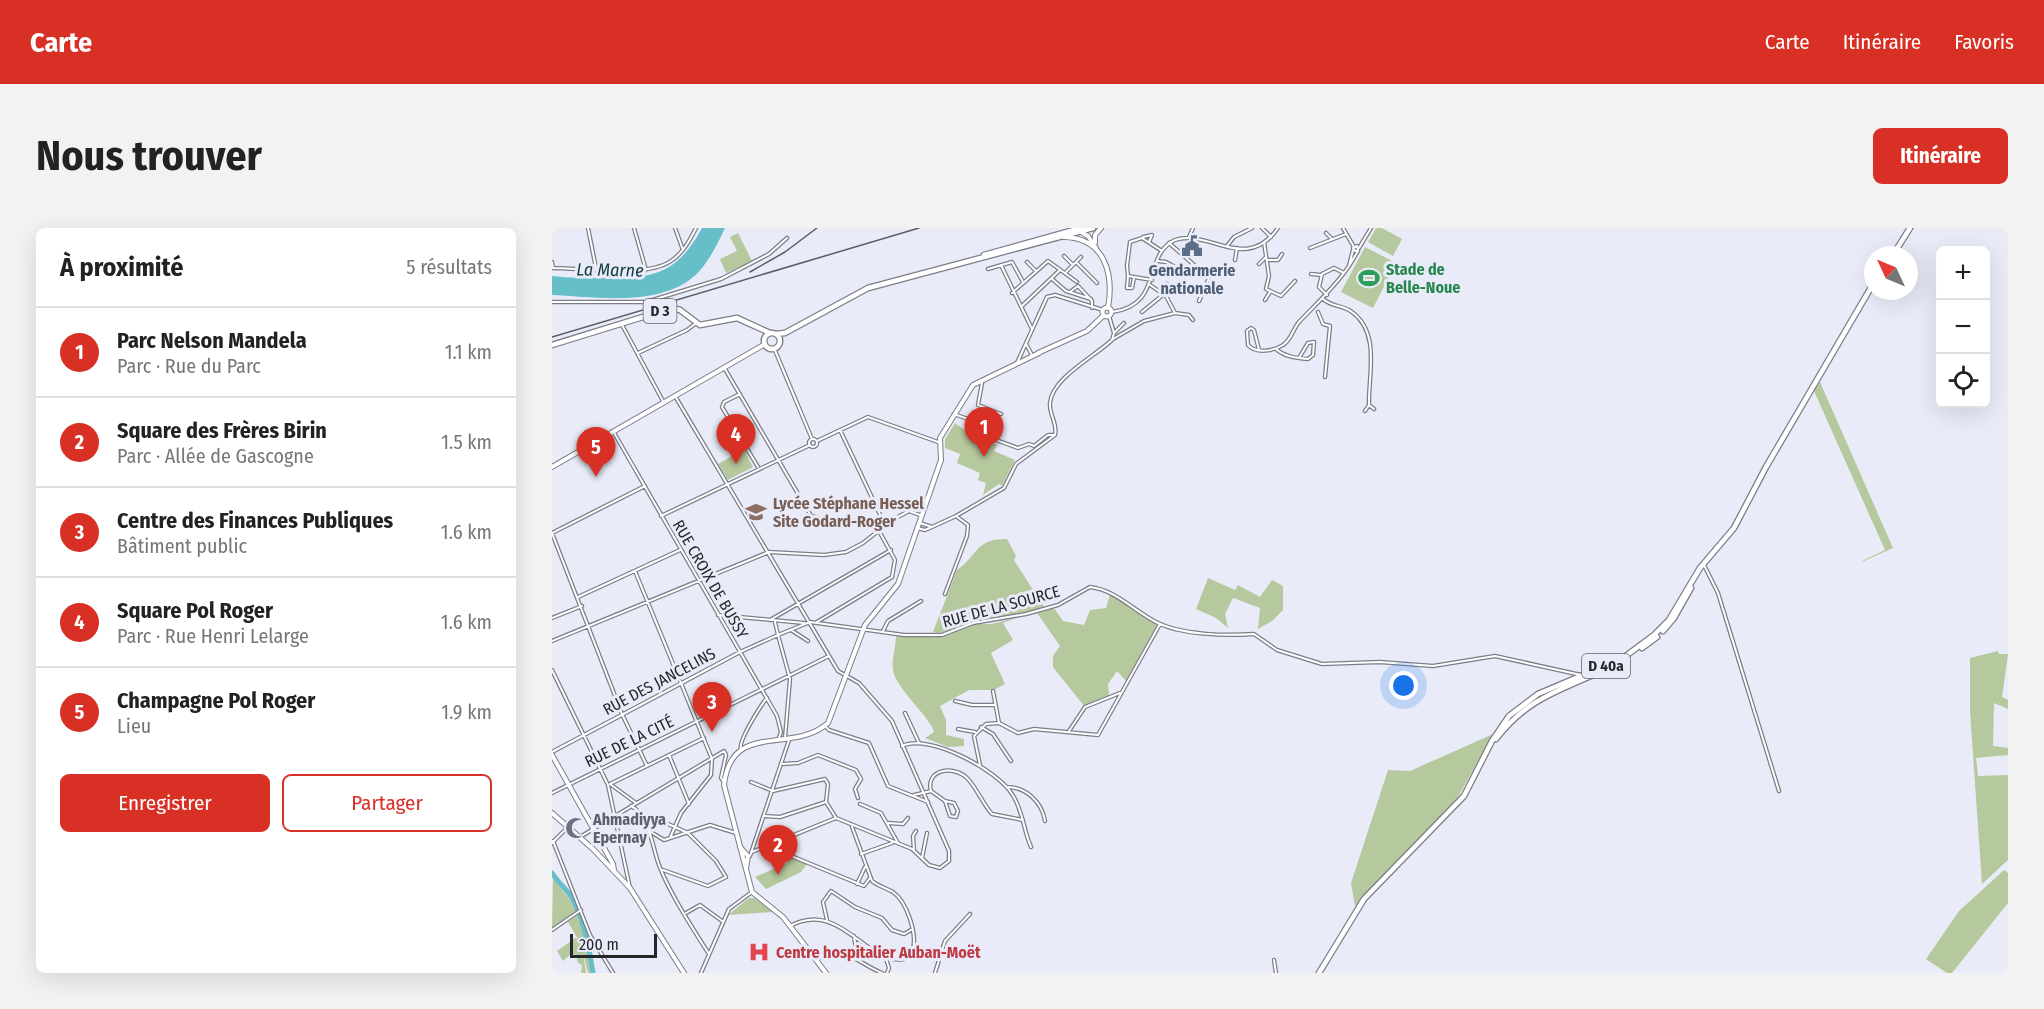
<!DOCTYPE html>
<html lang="fr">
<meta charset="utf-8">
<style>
body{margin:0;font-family:"Fira Sans Condensed",sans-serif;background:#f2f2f2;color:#222}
.controls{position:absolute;right:18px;top:18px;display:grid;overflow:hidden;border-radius:9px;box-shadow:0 6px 24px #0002}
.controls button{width:54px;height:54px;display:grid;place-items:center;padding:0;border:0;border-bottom:2px solid #e0e0e0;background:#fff;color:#222;font:30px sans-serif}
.compass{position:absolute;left:1312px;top:18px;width:54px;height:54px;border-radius:50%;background:#fff;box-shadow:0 6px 24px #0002;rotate:314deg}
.scale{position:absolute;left:18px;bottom:15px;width:87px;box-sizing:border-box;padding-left:6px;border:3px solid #26272b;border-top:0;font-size:16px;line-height:21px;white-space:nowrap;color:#26272b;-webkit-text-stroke:4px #e9ecf8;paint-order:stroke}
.you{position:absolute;left:852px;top:458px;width:21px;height:21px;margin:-15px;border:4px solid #fff;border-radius:50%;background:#1a73e8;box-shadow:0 0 0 9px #1a73e833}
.badge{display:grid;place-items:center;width:39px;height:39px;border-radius:50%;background:#d93025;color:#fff;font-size:20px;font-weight:700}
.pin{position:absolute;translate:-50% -50px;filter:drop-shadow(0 2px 3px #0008)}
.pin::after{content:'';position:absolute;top:32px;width:21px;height:18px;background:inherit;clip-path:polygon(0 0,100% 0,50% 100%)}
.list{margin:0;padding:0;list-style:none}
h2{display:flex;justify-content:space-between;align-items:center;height:78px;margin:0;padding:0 24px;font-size:26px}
h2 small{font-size:20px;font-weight:400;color:#767676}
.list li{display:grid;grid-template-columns:39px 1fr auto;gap:18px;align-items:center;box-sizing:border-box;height:90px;padding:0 24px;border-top:2px solid #e0e0e0}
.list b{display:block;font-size:22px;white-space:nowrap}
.list p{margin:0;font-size:20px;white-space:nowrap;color:#767676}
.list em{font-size:20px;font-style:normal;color:#767676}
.actions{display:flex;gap:12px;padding:18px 24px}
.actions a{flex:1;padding:14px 0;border:2px solid #d93025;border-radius:9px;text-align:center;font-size:21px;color:#d93025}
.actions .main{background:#d93025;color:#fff}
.icon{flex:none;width:33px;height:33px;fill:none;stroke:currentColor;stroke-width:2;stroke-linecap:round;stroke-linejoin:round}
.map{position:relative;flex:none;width:1456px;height:745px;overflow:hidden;border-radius:9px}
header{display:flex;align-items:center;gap:36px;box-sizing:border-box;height:84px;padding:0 30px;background:#d93025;color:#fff}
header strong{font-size:28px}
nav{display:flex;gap:33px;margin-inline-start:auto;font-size:21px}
.intro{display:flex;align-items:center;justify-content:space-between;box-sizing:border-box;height:144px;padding:0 36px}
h1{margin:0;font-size:42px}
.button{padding:15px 27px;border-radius:9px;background:#d93025;color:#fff;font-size:21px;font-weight:700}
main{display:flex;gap:36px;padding:0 36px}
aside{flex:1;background:#fff;border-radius:9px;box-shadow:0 6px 24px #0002}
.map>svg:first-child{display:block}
.green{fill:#b6c89d}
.water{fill:#66bec8}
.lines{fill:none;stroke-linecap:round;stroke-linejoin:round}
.river{stroke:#66bec8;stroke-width:5}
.street-casing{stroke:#7b7d88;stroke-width:4.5}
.secondary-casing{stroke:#7b7d88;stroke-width:6}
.primary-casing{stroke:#7b7d88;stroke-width:7}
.street{stroke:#fff;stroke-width:2}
.secondary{stroke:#fff;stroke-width:4}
.primary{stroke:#fff;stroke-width:4.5}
.rail{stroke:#5b5c62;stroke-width:1.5}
.labels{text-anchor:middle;stroke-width:6;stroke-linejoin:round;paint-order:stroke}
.shield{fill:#e9ecf8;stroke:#606268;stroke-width:1.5}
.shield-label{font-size:15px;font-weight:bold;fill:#26272b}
.leisure-label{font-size:16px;font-weight:bold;fill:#27864d;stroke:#e9ecf8;text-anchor:start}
.service-label{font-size:16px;font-weight:bold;fill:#4e5e75;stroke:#e9ecf8}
.education-label{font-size:16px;font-weight:bold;fill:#785e54;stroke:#e9ecf8;text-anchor:start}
.street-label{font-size:16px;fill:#26272b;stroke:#e9ecf8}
.worship-label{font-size:16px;font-weight:bold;fill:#5b616d;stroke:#e9ecf8;text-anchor:start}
.health-label{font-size:16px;font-weight:bold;fill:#be3a42;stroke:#e9ecf8;text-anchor:start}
.water-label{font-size:18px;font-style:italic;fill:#133d42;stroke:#e9ecf8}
</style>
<header>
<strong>Carte</strong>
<nav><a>Carte</a><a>Itinéraire</a><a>Favoris</a></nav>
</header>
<div class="intro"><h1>Nous trouver</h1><a class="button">Itinéraire</a></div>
<main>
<aside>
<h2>À proximité<small>5 résultats</small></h2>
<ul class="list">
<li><span class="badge">1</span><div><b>Parc Nelson Mandela</b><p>Parc · Rue du Parc</p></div><em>1.1 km</em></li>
<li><span class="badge">2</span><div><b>Square des Frères Birin</b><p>Parc · Allée de Gascogne</p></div><em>1.5 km</em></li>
<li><span class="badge">3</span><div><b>Centre des Finances Publiques</b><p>Bâtiment public</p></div><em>1.6 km</em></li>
<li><span class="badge">4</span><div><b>Square Pol Roger</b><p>Parc · Rue Henri Lelarge</p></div><em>1.6 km</em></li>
<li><span class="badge">5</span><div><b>Champagne Pol Roger</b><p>Lieu</p></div><em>1.9 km</em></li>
</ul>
<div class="actions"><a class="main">Enregistrer</a><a>Partager</a></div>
</aside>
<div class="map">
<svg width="1456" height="745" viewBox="0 0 1456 745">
<rect width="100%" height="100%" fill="#e9ecf8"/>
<path class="green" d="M824 0H830L850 11 841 28 816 14Z
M186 5 200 33 174 45 168 31 185 23 178 9Z
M813 19 844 35 821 80 789 64Z
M1268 154 1341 320 1312 333H1310L1333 322 1262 163Z
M420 193 432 199 435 213 445 217 442 223 463 232 450 258 447 256 431 267 434 255 426 252 428 245 405 235 408 226 393 220V211L403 195 414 203Z
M192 221 201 239 176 252 166 236Z
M455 311 464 328 462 332 492 379C471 390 445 388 422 394 408 397 396 408 381 404L405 342C425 329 423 310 455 311Z
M656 350 683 362 686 357 708 369 720 352 731 358V382L720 393 706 401 708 380 681 370 673 386 676 400 664 390 644 381Z
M558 366 605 397 574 453 565 443 556 456 557 469 532 478 501 439V428L508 418 485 385 502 380 511 393 532 397 538 382 554 380Z
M464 390 451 395 461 412 439 425 453 456 442 462H417L388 478 394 492V507L412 511V518L396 519 373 510 382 504C380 492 348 464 342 446 338 435 344 420 344 408L385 409 421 396H439Z
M1446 423 1447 426H1456L1450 469 1456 472V481L1442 475 1441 518 1456 520V527L1424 530 1426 548 1456 547V632L1430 656 1418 483V430Z
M941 506 905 571 803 678 799 655 836 542 858 543Z
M238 629 255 636 249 644 214 661 203 649 235 635Z
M1452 642 1456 645V675L1400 745H1395L1374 731 1407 683Z
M1 650C9 662 18 669 24 683L0 700Z
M197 670H202L221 684 176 687Z
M28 685 42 745H36L31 725 34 745H29L30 737 26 735 24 727 19 726 11 733 5 723 23 710 26 711 16 694Z"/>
<path class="water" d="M150 0H173C167 13 159 29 150 40 117 81 45 69 0 67V48C17 50 34 50 51 50 101 51 125 46 150 0Z"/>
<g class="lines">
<path class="river" d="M0 645C5 653 13 660 18 667 32 689 37 719 41 745"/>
<defs>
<path id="street" d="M36 0 44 40
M82 0 94 42
M123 0 131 22
M710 0 719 9
M791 0 802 19
M774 5 779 10
M591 9 600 7 597 14
M637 9 641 0
M712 14 717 48 714 61 729 68 743 53
M617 15 657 50 647 73
M675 18 682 9 700 0
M805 18 806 22 803 23 801 20Z
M758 20 794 6
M807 20 819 0
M801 22 797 38 806 23
M512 28 521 37
M683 32 685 20
M715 32H726L730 26
M606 33 614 34 623 39
M0 34 1 40
M475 34 484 43
M524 34 545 55
M707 36 714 29
M449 37 480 101
M0 40C31 40 94 50 119 33 131 25 138 12 144 0
M436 41 460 34 471 54
M514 44 529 29
M759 46 769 47
M576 48 575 60H580L582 50
M500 51 514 63 539 71
M600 52 576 48 575 38 578 14 590 10 610 23
M598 57 614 68 623 85 637 87 641 92
M609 63 615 56
M518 64 526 58 540 73V80
M460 65 496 33 525 54
M775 67 767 59 770 46 782 40 792 45
M771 71C780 79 791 77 800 84 829 105 816 148 817 177L822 181
M713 72 718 64
M0 74H94L169 51 217 26 235 10
M470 78 508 42
M560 84C612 77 590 27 623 12 656 0 694 46 726 0
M590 84 612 66
M766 84 771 96 778 98 773 149
M69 95 112 175
M562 105 572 95
M561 111 592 93 623 85
M474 116 480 127
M222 120 260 211
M724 121C733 129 745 130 756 131L761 127 762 114 756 115 747 130
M707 122 702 102 699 100 695 103 696 117C704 126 722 123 731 117 739 112 741 101 747 94 765 75 783 59 797 38
M86 125 135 102 143 96
M465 135 495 69 503 67 551 82
M173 141 259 288 274 292
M430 155 426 177 449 186
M188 166 172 174 170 179 206 239
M123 168 286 443 307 455 340 493 397 623V633L388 640 377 637 360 621 284 590
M813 183 817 177
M402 186 430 196 436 209 466 220 477 216 482 218 496 207H503
M288 202 333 297
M61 203 225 488 229 504 226 512
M257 215a4 4 0 1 1 8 0a4 4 0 1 1-8 0Z
M265 213 316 189 386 214
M357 283 368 287
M109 288 258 217
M404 288 452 260 464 236 503 207C506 196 497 187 498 175 500 150 542 129 560 112L562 105 557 88
M380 299 404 288 416 297 415 308 393 366
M365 300 373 302 380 299 368 295
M0 305 70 486 95 538
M0 305 93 258
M1152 337 1166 365 1227 563
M83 343 160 531 159 547 129 585 118 610
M26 369 128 322
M166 387 252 395
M0 390 30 378
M218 392 339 322
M223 394 226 407 258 394 352 407H390L421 395 474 386 506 377 538 359C564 362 582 383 604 394 629 407 674 408 702 406L725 422 770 436 828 434 881 438 943 428 1029 447
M265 394 340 349 343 332 327 303
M239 402 256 413
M331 403 336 393 369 373
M0 413 217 324 272 327 294 324 311 315 340 292 361 281 371 280
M0 442 56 557 78 660
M441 463 447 495
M403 473 420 477H443
M353 485 367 515
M273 498 277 502 317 515 336 558 376 574
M429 499 441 506 459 533
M406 501 423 504
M517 503 533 479 568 465
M350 518C377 505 445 542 460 566 471 582 471 601 479 619
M189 521C186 513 209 477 215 470
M0 524 188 424 226 407 238 451 233 510
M117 527 137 576
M231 536 246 535 266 527 304 542 309 551 303 561 306 570
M428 537 422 508 434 496 447 495 466 505 482 501 546 507 608 396
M199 554 221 563 273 551 276 556 274 574 284 590
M58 556 152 510
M58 556 84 575
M455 559C474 559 490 574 493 593
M379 563C373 541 402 537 415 550 425 560 430 575 440 586L471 592
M379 563 393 573 402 575 406 583 404 589 398 588 393 573
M0 565 277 428
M362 567 379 563
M308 576 329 585 346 615
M79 578C96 586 100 615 105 631 113 658 141 701 157 726
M213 588 228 589 274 574
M336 595 351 596 356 590
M99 604 112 612 158 597 184 605
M28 609 172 523 174 527 169 550 172 554
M1 613 38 707 61 745
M0 615 15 600
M215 618 312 658 318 650
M362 623 361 608 364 603
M200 624 284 590
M309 626 340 615
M198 628 237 512
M370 630 375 605
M111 642 156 658 174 649 164 633 136 605 114 595
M305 656 313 639
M134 685 148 677 170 693
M275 692 271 674 279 663 303 679 330 690 340 702 352 706 359 702
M238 698C289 671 314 738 352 731L361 721C365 705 355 674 341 664 334 660 326 658 320 653L299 596
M0 702 29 682
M302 708 305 729
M333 728 337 740 335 745
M722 732 724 745
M265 733 273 722C295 721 310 737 330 745
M149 745 177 681 200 664
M383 745 393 713 418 686"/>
<path id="secondary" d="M527 3 536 8 544 20
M512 9C553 10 562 46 556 80
M543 15V7L549 0
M550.5 84a4.5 4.5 0 1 1 9 0a4.5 4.5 0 1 1-9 0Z
M486 125 535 103 552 87
M0 239 213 116
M0 527 61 636 62 642
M0 585 41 621 78 660 132 745
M188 619 196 628 194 641
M274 745 231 689 200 664 172 557C179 492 240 527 276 495L313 397 346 356 389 232 388 210 421 157 487 125"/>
<path id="primary" d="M432 27 529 0
M1341 27 1358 0
M212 113a8 8 0 1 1 16 0a8 8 0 1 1-16 0Z
M224 106 233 105 316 60 541 0
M0 117 120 80 128 82 148 97 185 90 218 105
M1111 403 1122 390 1139 360
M1090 420 1105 409
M944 511C976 469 1010 462 1054 441
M767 745 812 671 912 568 940 513 957 488 986 466 1071 430 1102 407 1117 392 1148 340 1182 300 1214 239 1321 56"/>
</defs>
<use href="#street" class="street-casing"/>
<use href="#secondary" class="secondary-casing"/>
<use href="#primary" class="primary-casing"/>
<use href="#street" class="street"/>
<use href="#secondary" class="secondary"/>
<use href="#primary" class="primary"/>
<path class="rail" d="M198 44 233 24 265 0
M0 109 367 0"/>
</g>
<defs>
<symbol id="civic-bare" viewBox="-9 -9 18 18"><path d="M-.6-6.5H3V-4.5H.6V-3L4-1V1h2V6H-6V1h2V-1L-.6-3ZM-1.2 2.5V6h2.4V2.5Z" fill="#5c6f8a" stroke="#e9ecf8" stroke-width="2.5" paint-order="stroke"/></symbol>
<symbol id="stadium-bare" viewBox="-9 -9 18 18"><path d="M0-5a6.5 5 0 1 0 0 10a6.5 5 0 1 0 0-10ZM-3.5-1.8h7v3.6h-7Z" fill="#2e9e5b" stroke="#e9ecf8" stroke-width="2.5" paint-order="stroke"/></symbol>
<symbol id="school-bare" viewBox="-9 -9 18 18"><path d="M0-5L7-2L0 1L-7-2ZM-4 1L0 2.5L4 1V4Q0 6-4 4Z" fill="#8d6e63" stroke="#e9ecf8" stroke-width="2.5" paint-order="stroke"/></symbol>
<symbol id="mosque-bare" viewBox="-9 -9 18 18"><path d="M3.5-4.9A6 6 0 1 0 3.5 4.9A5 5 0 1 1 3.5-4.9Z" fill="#6b7280" stroke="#e9ecf8" stroke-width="2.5" paint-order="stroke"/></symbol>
<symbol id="hospital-bare" viewBox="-9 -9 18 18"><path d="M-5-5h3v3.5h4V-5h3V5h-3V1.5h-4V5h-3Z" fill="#e0444e" stroke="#e9ecf8" stroke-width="2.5" paint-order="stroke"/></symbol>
</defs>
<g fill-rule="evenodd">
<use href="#civic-bare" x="625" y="3" width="30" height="30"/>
<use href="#stadium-bare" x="802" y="35" width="30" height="30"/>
<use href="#school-bare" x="189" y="269" width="30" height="30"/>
<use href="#mosque-bare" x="9" y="585" width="30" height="30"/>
<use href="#hospital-bare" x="192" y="709" width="30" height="30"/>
</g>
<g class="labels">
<g class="shield">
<rect x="91.5" y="71" width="33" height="24" rx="4.5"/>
<rect x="1030" y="426" width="48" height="24" rx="4.5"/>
</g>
<g class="shield-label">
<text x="108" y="88">D 3</text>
<text x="1054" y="443">D 40a</text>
</g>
<g class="leisure-label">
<text x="834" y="47">Stade de<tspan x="834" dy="18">Belle-Noue</tspan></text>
</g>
<g class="service-label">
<text x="640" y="48">Gendarmerie<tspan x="640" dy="18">nationale</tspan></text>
</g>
<g class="education-label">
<text x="221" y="281">Lycée Stéphane Hessel<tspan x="221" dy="18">Site Godard-Roger</tspan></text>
</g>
<g class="street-label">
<text transform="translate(159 351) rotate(60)" y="6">RUE CROIX DE BUSSY</text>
<text transform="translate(449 378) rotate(-15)" y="6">RUE DE LA SOURCE</text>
<text transform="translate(107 453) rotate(-28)" y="6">RUE DES JANCELINS</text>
<text transform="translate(77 513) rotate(-26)" y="6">RUE DE LA CITÉ</text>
</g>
<g class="worship-label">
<text x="41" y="597">Ahmadiyya<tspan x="41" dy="18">Epernay</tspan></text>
</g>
<g class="health-label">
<text x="224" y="730">Centre hospitalier Auban-Moët</text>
</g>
<g class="water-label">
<text transform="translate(58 42) rotate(1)" y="6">La Marne</text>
</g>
</g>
</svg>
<div class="controls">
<button>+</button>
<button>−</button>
<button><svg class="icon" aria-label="locate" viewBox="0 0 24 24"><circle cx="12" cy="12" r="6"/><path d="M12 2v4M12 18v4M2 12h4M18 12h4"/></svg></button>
</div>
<svg class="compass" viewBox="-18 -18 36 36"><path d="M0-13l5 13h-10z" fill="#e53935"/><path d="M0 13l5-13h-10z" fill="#767676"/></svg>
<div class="scale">200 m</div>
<div class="you"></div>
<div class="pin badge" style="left:432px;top:229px">1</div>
<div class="pin badge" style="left:226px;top:647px">2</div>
<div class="pin badge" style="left:160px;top:504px">3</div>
<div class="pin badge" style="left:184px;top:236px">4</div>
<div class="pin badge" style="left:44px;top:249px">5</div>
</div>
</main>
